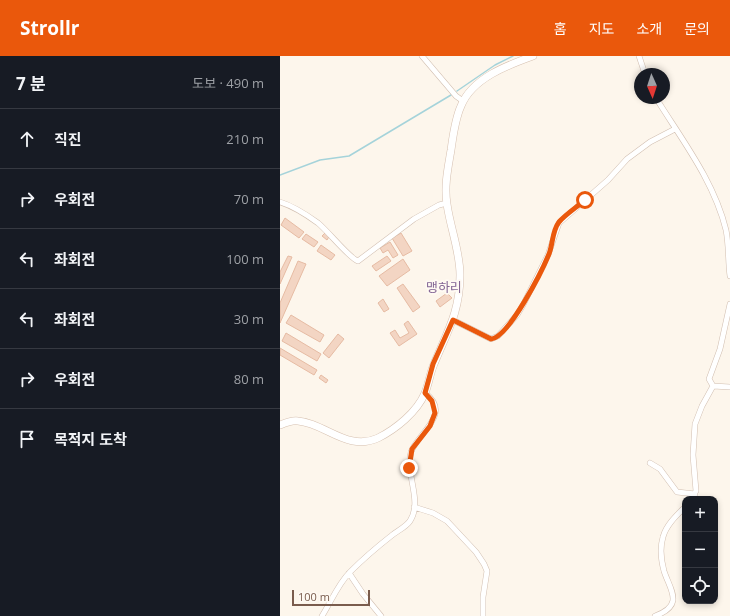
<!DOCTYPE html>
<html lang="ko">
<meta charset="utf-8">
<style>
body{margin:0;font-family:"Open Sans","Noto Sans KR",sans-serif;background:#20242c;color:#f1f3f6}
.controls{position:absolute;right:12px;bottom:12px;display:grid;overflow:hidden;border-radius:8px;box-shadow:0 2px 6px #0003}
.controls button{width:36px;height:36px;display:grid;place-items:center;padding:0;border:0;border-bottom:1px solid #363941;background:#171b24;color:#f1f3f6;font:20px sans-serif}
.compass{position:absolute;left:354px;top:12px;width:36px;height:36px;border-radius:50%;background:#171b24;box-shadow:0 2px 6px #0003;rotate:177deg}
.scale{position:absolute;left:12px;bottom:10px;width:78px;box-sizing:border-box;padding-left:4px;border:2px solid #7a5c4d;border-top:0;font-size:11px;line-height:14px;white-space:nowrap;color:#7a5c4d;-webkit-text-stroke:3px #fffaf3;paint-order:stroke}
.stop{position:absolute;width:12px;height:12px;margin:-9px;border:3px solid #ea580c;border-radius:50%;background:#fff}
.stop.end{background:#ea580c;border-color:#fff;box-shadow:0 1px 4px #0008}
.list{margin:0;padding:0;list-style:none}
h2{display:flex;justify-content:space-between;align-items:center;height:52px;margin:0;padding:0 16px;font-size:17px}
h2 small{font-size:13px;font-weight:400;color:#9ea1a6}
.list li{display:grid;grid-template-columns:26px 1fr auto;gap:12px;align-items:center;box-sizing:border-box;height:60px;padding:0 16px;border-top:1px solid #363941}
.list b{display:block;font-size:15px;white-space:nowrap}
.list em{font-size:13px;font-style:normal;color:#9ea1a6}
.icon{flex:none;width:22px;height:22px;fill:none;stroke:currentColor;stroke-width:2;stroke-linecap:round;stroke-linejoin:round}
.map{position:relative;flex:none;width:450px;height:560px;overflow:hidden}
header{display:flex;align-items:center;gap:24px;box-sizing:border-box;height:56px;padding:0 20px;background:#ea580c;color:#fff}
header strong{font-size:19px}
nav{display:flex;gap:22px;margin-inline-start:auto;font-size:14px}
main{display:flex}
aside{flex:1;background:#171b24}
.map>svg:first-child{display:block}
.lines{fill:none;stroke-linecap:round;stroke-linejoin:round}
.stream{stroke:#a5d3da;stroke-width:1.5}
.building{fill:#f3d5c3;stroke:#e6bba3}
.street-casing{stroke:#d1beb0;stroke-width:6}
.secondary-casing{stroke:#d6c0b0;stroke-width:8}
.street{stroke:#fff;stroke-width:5}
.secondary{stroke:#fff;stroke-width:7}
.route{stroke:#ea580c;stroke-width:5}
.labels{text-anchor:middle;stroke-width:3.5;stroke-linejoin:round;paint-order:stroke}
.quarter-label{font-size:13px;fill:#846695;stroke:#fffaf3}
</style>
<header>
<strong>Strollr</strong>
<nav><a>홈</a><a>지도</a><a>소개</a><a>문의</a></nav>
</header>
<main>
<aside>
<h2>7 분<small>도보 · 490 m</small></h2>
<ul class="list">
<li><svg class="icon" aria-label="ahead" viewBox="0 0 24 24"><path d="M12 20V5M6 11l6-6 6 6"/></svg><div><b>직진</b></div><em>210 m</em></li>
<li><svg class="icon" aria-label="right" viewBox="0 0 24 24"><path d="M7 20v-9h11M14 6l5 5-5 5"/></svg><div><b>우회전</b></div><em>70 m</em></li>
<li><svg class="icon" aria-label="left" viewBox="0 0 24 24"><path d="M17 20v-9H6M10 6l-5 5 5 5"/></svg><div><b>좌회전</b></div><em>100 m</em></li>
<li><svg class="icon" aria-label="left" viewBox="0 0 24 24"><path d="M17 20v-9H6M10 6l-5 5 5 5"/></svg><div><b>좌회전</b></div><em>30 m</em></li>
<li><svg class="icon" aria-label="right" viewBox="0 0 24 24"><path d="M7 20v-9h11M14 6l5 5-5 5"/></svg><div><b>우회전</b></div><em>80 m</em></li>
<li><svg class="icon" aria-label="arrive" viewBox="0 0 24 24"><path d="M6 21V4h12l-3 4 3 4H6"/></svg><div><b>목적지 도착</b></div></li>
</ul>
</aside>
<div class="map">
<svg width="450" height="560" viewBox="0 0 450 560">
<rect width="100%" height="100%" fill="#fdf6ec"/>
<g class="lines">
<path class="stream" d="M177 35 215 9 233 0
M0 119 40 104 69 100 171 39"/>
</g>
<path class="building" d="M5 162 24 176 19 182 1 169Z
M46 176 50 179 47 184 42 180Z
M121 177 132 195 123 200 112 182Z
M26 178 38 186 34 191 22 183Z
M110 186 118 199 113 202 108 194 103 197 100 192Z
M41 189 55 199 51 204 37 195Z
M8 200 12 201 0 228V216Z
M107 200 111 205 96 215 92 210Z
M123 203 130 214 107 230 99 220Z
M18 205 26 208 0 267V247Z
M123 228 140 251 133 256 117 232Z
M167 237 172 242 160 251 156 245Z
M103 243 109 253 104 256 98 247Z
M11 259 44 279 40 286 6 267Z
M128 265 137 278 119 290 110 277 115 274 120 282 129 277 124 268Z
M6 277 41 298 37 305 2 285Z
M58 278 64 283 49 302 43 297Z
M0 292 37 314 34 319 0 299Z
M41 319 48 324 46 327 39 322Z"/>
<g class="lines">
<defs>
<path id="street" d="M142 0 176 40 183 45
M359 0 365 18
M376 42C402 84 434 125 446 174 449 189 448 205 450 220
M0 146C13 150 27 159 38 167 48 175 70 203 78 205L134 163 159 149 167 147
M450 248 440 293 429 323 433 330 450 331
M173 264 211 283 218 280 237 259 243 249 268 199 279 167 328 124 347 103 370 86 395 73
M370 407 380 413 397 436 415 438
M411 443 416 435 413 399 415 368 422 350 433 330
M134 451 153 457 167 465 196 496 204 508 207 515 203 541V560
M69 517 83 538 101 560
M42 560C51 546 58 528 70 516 83 503 97 491 111 480 117 475 126 471 130 465 143 445 125 419 131 396 137 378 173 358 145 337
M375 560C405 549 390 534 384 515 381 504 380 491 383 481 386 469 397 459 405 451"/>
<path id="secondary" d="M0 369C5 367 12 364 18 365 45 367 68 396 98 382 116 373 137 356 145 337 149 327 150 317 154 308 167 276 180 256 180 219 180 195 170 171 167 148 164 130 168 112 171 94 173 80 175 63 181 50 192 22 228 9 253 0"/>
</defs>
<use href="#street" class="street-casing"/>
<use href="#secondary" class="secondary-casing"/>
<use href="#street" class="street"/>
<use href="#secondary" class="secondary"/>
</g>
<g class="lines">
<path class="route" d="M129 412 132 393 150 370 155 357 152 345 145 337 153 308 173 264 211 283C229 281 262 215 269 198 273 188 272 175 279 166 286 158 297 151 305 144"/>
</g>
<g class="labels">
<g class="quarter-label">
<text x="164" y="236">맹하리</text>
</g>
</g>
</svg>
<div class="controls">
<button>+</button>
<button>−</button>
<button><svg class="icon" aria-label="locate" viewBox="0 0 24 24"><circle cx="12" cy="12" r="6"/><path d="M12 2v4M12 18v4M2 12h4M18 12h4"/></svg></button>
</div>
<svg class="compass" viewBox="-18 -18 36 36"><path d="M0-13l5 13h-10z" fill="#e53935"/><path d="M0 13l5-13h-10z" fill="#9ea1a6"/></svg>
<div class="scale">100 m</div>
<div class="stop" style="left:305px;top:144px"></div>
<div class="stop end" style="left:129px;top:412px"></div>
</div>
</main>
